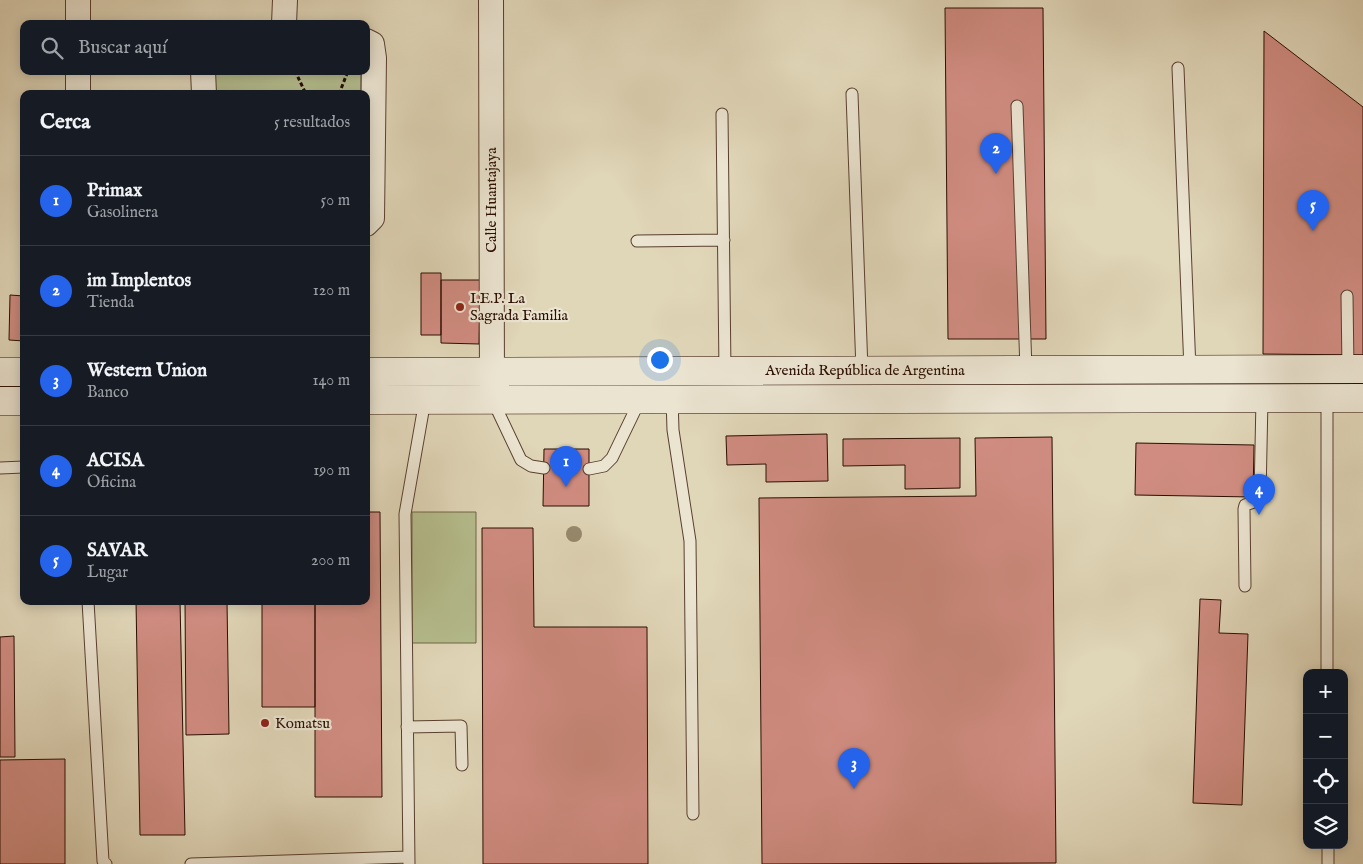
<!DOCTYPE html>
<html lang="es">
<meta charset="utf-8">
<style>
body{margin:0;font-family:"IM FELL English",serif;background:#242831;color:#f1f3f6}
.controls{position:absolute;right:15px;bottom:15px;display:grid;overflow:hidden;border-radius:10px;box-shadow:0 2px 12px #0003}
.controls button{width:45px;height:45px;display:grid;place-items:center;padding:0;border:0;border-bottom:1px solid #363941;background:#171b24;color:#f1f3f6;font:25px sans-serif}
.you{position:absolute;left:659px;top:359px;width:18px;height:18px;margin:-12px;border:4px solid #fff;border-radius:50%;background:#1a73e8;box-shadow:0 0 0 8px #1a73e833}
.badge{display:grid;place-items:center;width:32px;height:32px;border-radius:50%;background:#2563eb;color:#fff;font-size:16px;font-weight:700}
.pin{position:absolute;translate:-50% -41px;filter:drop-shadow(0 1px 2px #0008)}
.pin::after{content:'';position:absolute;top:26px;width:18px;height:15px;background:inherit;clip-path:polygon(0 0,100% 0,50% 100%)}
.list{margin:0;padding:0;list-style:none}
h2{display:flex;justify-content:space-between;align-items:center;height:65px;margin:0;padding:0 20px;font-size:21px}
h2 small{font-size:16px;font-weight:400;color:#9ea1a6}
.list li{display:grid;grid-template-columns:32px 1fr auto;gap:15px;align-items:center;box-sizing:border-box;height:90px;padding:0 20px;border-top:1px solid #363941}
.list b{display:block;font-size:19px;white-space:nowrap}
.list p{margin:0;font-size:16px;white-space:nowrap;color:#9ea1a6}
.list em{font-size:16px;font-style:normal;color:#9ea1a6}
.icon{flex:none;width:28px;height:28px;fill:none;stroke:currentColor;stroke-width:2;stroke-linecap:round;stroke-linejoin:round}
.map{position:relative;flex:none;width:1363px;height:864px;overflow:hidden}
.search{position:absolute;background:#171b24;box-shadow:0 2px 12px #0003;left:20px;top:20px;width:350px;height:55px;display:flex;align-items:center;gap:12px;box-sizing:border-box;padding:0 18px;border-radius:10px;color:#9ea1a6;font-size:19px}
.panel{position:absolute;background:#171b24;box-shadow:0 2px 12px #0003;left:20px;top:90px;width:350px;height:515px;border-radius:10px}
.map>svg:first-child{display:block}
.green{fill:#b5bd8d;stroke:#706546}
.building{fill:#d08c81;stroke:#2a0d00}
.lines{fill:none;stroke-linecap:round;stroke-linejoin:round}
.lane-casing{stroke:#583f2e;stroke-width:13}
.street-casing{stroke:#583f2e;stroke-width:26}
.secondary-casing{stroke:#2a0d00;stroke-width:29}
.path{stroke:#2a0d00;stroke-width:3;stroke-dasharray:4 2.5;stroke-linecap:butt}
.lane{stroke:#ebe4d1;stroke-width:11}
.street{stroke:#ebe4d1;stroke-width:24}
.secondary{stroke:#ebe4d1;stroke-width:28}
.tree{fill:#978a6e}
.poi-dot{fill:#8f2418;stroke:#ebe4d1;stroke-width:2}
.labels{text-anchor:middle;stroke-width:4.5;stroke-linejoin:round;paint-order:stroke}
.street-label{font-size:15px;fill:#2a0d00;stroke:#ebe4d1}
.poi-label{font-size:15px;fill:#2a0d00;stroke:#ebe4d1;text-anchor:start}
</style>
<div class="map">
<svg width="1363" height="864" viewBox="0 0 1363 864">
<rect width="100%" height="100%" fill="#e0d6b8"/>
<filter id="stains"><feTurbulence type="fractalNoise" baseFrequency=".004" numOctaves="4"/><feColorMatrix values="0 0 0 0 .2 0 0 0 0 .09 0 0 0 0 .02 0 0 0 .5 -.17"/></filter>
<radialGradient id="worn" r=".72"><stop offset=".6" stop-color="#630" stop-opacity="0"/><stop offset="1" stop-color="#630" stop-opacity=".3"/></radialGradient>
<path class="green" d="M207 71H361V94H207Z
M412 512H476V643H412Z"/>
<path class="building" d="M945 8H1043L1046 339H948Z
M1264 31 1363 107V355L1263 354Z
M421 273H441V335H421Z
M441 280H480L479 344 441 343Z
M10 295 24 296V341L9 340Z
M827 434 828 481 766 482V464L727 465 726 436Z
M1052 437 1056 863 762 864 759 498 976 496 975 438Z
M960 438V488L905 489V465L843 466V439Z
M1136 443 1254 445 1253 497 1135 495Z
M544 449H589V506H543Z
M366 512H380L382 797H315V601H366Z
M482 528H533L534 627H647L648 864H483Z
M1200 599 1221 600 1219 633 1248 634 1242 805 1193 803Z
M136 601H180L185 835H140Z
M185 601H227L229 734 186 735Z
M262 601H315V707H262Z
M14 636 15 757H0V637Z
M65 759V864H0V760Z"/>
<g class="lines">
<defs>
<path id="lane" d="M1178 68 1190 370
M852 94 862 370
M1017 106 1026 370
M722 114 725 371
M637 241 724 240
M1347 296 1348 369
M672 398 673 430 690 541 693 814
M1327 398V673
M493 401 521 460 531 466 544 468
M0 468 24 467
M589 469 604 466 612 458 640 400
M1245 586 1244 509 1245 505 1257 501 1260 496 1262 399
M88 601 103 861 106 864
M407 727 461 726 462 765
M1328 845V864
M191 864 409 857
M409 864 405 514 425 400"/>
<path id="street" d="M491 0 492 391
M78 24V0
M284 24 285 0
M366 41 372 44 374 58 372 218 366 224
M203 71 204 94
M78 94V71"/>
<path id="secondary" d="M0 372H24
M366 372 1363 369
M366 400 1363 398
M0 401H24"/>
</defs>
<use href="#lane" class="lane-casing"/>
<use href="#street" class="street-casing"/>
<use href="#secondary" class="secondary-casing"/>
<path class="path" d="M295 71 306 94
M339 94 348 71"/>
<use href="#lane" class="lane"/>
<use href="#street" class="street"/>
<use href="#secondary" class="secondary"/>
</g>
<circle class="tree" cx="574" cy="534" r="8"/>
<g class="poi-dot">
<circle cx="460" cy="307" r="5"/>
<circle cx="265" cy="723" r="5"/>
</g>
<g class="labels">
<g class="street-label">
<text transform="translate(491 200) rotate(-90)" y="5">Calle Huantajaya</text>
<text x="865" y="375">Avenida República de Argentina</text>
</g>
<g class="poi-label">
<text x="470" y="303">I.E.P. La<tspan x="470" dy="17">Sagrada Familia</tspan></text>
<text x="275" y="728">Komatsu</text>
</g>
</g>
<rect width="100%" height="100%" filter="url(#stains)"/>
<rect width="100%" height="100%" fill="url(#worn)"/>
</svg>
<div class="controls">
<button>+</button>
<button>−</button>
<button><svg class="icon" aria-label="locate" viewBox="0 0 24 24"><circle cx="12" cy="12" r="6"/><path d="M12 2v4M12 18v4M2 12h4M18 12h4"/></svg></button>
<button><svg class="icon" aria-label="layers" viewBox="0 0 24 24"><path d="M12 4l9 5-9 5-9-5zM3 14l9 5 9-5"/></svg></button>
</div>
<div class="you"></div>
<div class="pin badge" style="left:566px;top:487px">1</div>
<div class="pin badge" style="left:996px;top:174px">2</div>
<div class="pin badge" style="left:854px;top:789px">3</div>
<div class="pin badge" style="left:1259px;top:515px">4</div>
<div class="pin badge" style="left:1313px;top:231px">5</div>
<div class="search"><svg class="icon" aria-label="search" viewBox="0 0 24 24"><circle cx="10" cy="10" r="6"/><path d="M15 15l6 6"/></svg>Buscar aquí</div>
<section class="panel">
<h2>Cerca<small>5 resultados</small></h2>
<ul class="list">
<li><span class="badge">1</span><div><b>Primax</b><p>Gasolinera</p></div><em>50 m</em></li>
<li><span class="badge">2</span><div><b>im Implentos</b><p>Tienda</p></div><em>120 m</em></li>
<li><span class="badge">3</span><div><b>Western Union</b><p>Banco</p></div><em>140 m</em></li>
<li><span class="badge">4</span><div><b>ACISA</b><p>Oficina</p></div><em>190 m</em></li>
<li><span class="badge">5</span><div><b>SAVAR</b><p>Lugar</p></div><em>200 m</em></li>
</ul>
</section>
</div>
